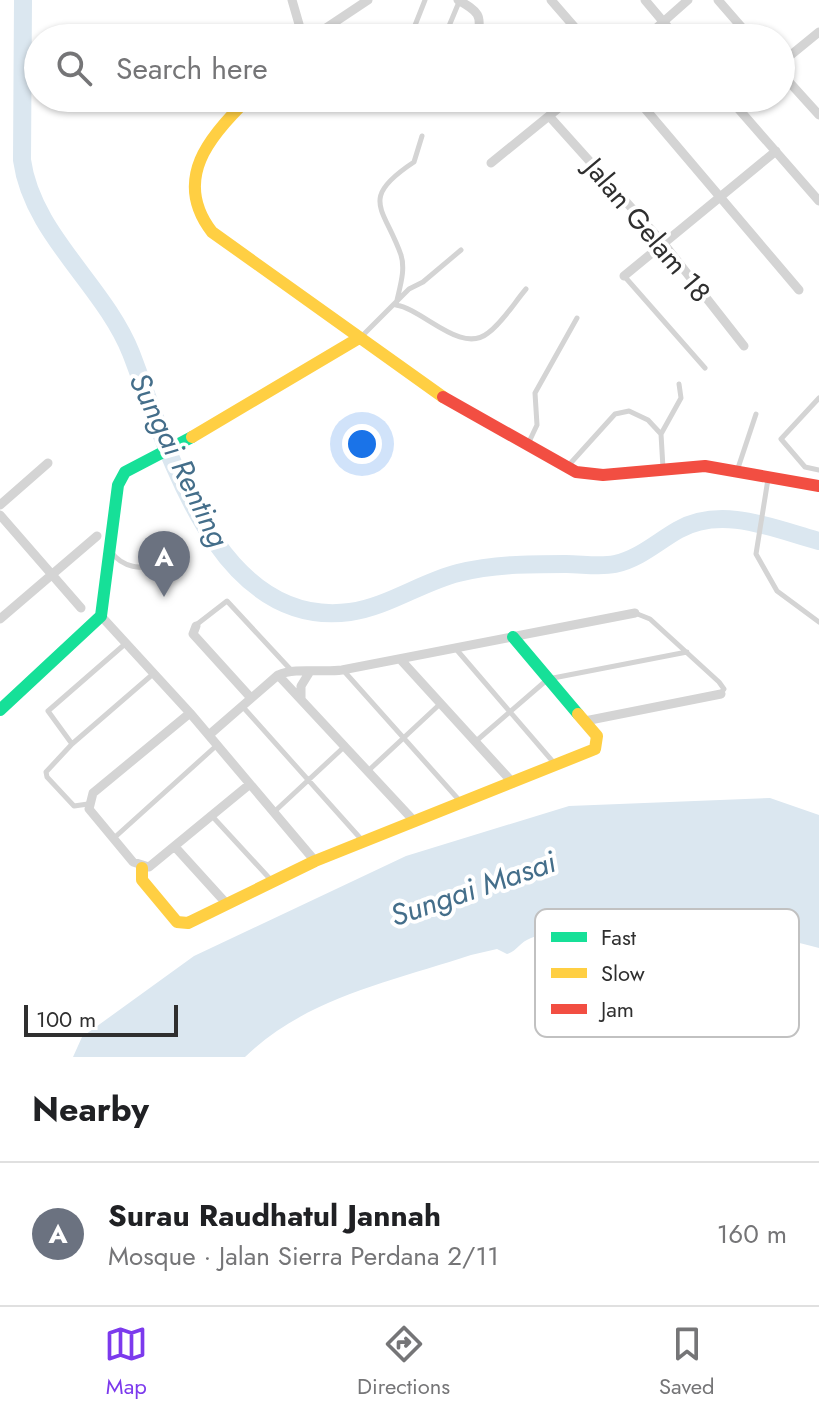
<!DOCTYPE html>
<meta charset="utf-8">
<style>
body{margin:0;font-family:Jost,sans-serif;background:#f6f6f6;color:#202124}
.scale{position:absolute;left:24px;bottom:20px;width:154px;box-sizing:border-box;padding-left:8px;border:4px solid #2f2f2f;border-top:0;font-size:22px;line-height:28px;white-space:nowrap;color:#2f2f2f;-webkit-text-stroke:6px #fff;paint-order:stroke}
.you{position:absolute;left:362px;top:444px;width:28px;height:28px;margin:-20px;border:6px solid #fff;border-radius:50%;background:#1a73e8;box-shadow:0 0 0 12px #1a73e833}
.badge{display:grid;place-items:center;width:52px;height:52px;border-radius:50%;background:#7c3aed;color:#fff;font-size:26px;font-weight:700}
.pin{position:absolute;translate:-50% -66px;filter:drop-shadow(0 2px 4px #0008)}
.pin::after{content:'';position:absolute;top:42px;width:28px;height:24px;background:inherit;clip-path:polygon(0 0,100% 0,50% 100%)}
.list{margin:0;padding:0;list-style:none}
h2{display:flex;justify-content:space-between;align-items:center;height:104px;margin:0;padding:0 32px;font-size:34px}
h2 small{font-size:26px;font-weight:400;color:#757577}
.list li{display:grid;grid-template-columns:52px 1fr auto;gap:24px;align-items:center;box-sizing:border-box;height:144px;padding:0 32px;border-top:2px solid #e0e0e0}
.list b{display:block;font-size:30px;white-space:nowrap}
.list p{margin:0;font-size:26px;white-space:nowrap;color:#757577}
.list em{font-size:26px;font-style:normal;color:#757577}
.icon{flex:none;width:44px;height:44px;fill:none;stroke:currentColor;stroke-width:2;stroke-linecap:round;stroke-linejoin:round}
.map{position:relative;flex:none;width:819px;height:1057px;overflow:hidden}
.search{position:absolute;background:#fff;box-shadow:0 2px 6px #0004;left:24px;right:24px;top:24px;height:88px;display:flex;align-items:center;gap:20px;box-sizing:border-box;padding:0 28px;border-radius:44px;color:#757577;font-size:30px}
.sheet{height:248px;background:#fff}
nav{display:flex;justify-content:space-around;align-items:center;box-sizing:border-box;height:112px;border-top:2px solid #e0e0e0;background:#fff;font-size:22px;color:#757577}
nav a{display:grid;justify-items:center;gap:4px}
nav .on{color:#7c3aed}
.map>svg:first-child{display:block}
.water{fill:#dbe7f0}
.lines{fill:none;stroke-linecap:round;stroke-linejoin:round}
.river{stroke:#dbe7f0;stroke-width:18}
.lane{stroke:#d4d4d4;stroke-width:5}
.street{stroke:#d4d4d4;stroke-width:9}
.fast{stroke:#16e098;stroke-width:12}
.slow{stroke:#ffcf43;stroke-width:12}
.jam{stroke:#f24e42;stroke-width:12}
.labels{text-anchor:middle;stroke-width:8;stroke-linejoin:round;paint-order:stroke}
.street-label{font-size:28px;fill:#2f2f2f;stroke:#fff}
.water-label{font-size:30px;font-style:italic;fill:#446e8a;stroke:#fff}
.key{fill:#fff;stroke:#c1c1c1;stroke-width:2}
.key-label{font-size:22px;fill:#2f2f2f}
</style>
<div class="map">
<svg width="819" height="1057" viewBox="0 0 819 1057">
<rect width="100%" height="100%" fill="#fff"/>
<path class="water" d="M770 798 819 815V948C720 923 631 900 531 938 520 942 517 951 507 954L497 949 471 955C393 981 305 998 245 1057H73L82 1037 194 956 406 856 569 806Z"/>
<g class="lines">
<path class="river" d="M23 0 22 160C32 234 104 285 131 353 168 449 217 630 350 612 387 607 422 582 458 573 494 564 529 564 566 564 582 564 600 567 615 564 639 559 657 542 678 530 722 505 775 529 819 541"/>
<path class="lane" d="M410 38 425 0
M444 38 459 2
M422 136 414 162C358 199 384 207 401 255 406 271 399 289 396 305 423 309 461 355 488 333 503 322 514 303 526 289
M625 277 705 368
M360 338 409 289 423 282 461 250
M819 398 781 439 805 467 819 470
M661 434 681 398 679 384
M528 444 537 425 535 393 577 318
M568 466 615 414 629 411 648 420 661 434 663 468
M737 471 756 414
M768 479 756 554 777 591 819 622
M111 552C124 569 140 568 160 567
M635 613 650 619 719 682 724 689 721 693
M196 625 227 601 291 670
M456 649 554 763
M343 670 459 800
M243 707 361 839
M475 742 548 679 687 652
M72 744 153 674
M368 771 440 704
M88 804 74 806 47 777 46 772 72 744 48 711 125 644
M274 812 344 747
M212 816 271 880
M114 838 216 746"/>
<path class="street" d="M292 0 303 38
M458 0C478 11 483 15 477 38
M551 0 584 38
M645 0 677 38
M718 0 751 38
M311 38 368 0
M645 38 688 0
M781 63 819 32
M781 73 819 115
M636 98 799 290
M729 98 819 201
M549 116 664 244 744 346
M491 163 571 98
M624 276 776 151
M0 505 48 463
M0 515 81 608
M101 616 190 713 315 861
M0 619 97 536
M196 626 193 634 251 698
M400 659 513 783
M278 675 415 822
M301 699V686L309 673
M190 713 93 793 89 809 133 862 149 867 250 784
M585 721 721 694
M209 735 278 675C296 667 321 673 342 670L635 613
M176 848 225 902"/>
<path class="fast" d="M513 637 578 714
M0 710 101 616 118 485 125 472 192 437"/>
<path class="slow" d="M249 98C209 136 172 180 212 232L443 397
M192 437 359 338
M142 868V880L177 922 188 923 315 861 595 749 597 736 578 714"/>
<path class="jam" d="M443 397 576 472 603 475 705 466 819 486"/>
</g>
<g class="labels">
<g class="street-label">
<text transform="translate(648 230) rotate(50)" y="10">Jalan Gelam 18</text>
</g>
<g class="water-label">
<text transform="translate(179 460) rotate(64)" y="10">Sungai Renting</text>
<text transform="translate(473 889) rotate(-19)" y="10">Sungai Masai</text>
</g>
</g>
<rect x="535" y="909" width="264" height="128" rx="12" class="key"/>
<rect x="551" y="932" width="36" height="10" fill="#16e098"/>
<rect x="551" y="968" width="36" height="10" fill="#ffcf43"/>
<rect x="551" y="1004" width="36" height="10" fill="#f24e42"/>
<g class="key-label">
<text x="601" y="945">Fast</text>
<text x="601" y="981">Slow</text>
<text x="601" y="1017">Jam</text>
</g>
</svg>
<div class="scale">100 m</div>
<div class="you"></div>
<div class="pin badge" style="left:164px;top:597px;background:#6b7280">A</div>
<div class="search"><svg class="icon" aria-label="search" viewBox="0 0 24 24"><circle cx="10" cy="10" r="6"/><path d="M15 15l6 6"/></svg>Search here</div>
</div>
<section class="sheet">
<h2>Nearby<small></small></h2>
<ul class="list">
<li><span class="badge" style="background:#6b7280">A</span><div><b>Surau Raudhatul Jannah</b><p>Mosque · Jalan Sierra Perdana 2/11</p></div><em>160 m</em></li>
</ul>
</section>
<nav>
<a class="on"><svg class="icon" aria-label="map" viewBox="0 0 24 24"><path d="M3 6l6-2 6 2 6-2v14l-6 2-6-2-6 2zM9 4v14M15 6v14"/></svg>Map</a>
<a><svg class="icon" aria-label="directions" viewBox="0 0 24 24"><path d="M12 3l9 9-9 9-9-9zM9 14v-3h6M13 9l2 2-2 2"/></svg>Directions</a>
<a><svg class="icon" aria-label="saved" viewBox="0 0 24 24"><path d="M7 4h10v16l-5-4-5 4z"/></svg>Saved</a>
</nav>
